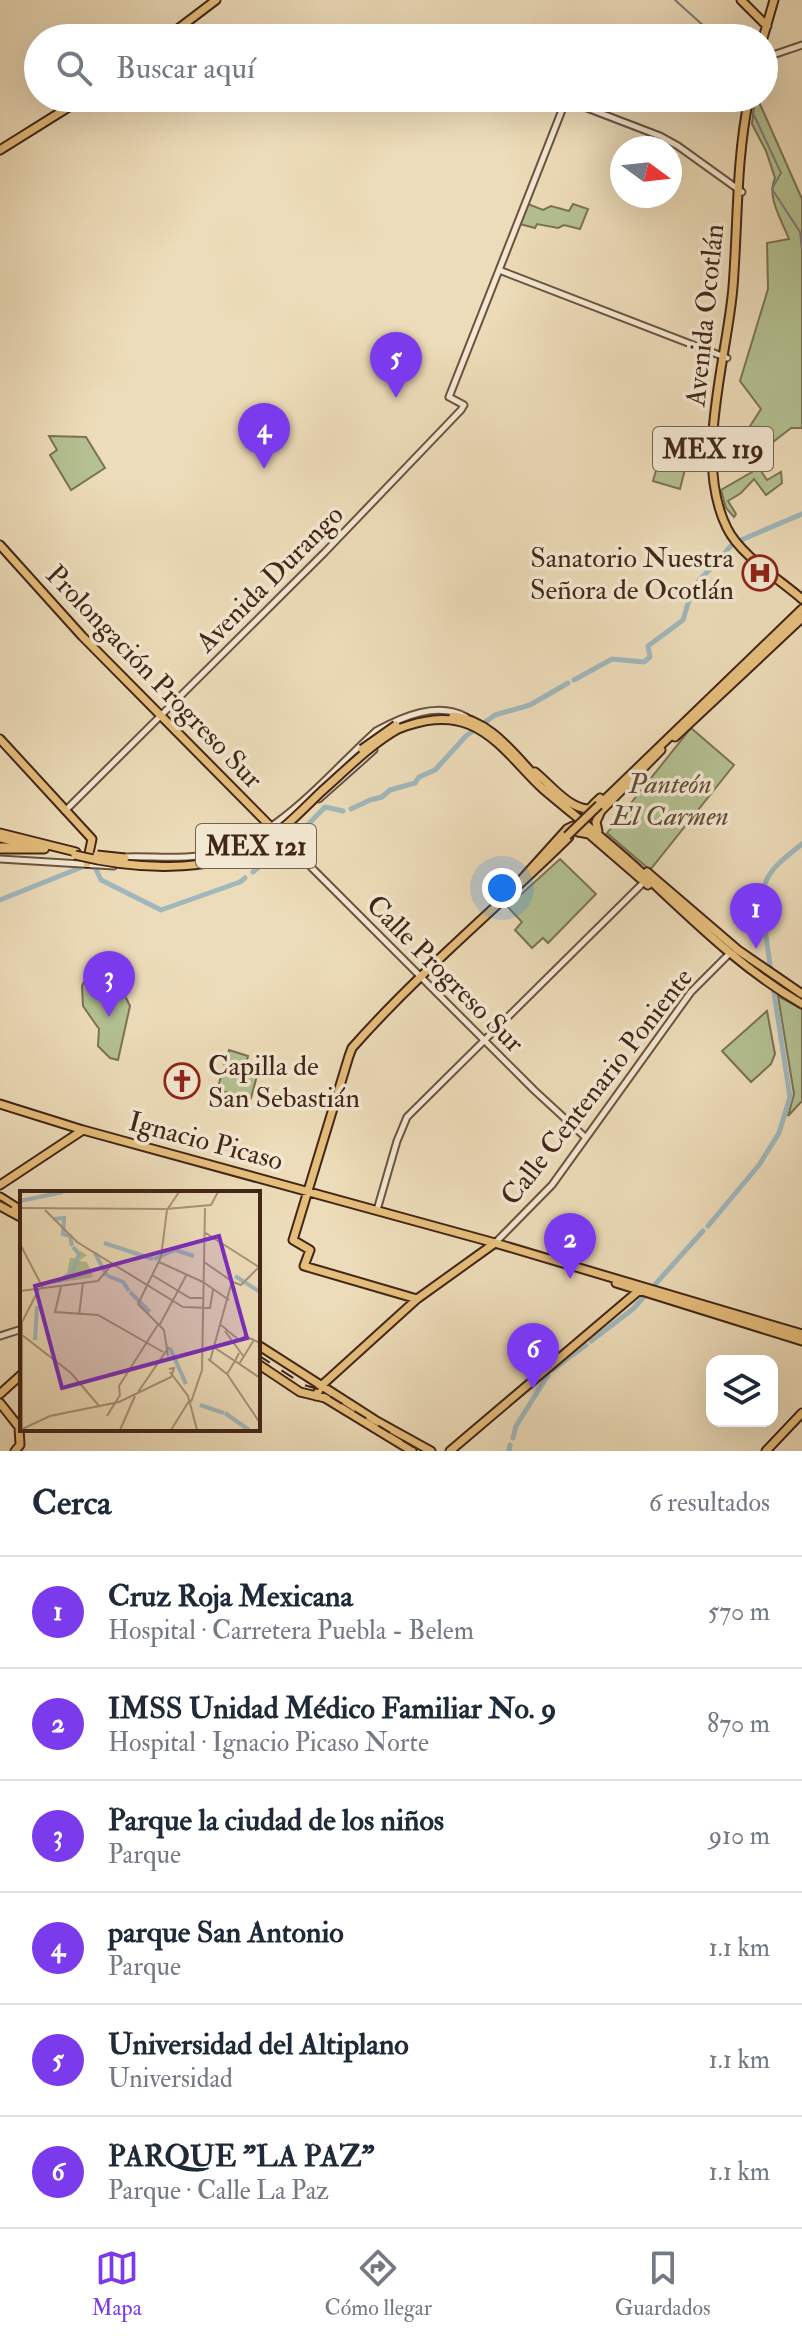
<!DOCTYPE html>
<html lang="es">
<meta charset="utf-8">
<style>
body{margin:0;font-family:"IM FELL Double Pica",serif;background:#f6f6f7;color:#1f2937}
.controls{position:absolute;right:24px;bottom:24px;display:grid;overflow:hidden;border-radius:16px;box-shadow:0 8px 32px #0002}
.controls button{width:72px;height:72px;display:grid;place-items:center;padding:0;border:0;border-bottom:2px solid #e0e1e3;background:#fff;color:#1f2937;font:40px sans-serif}
.compass{position:absolute;left:610px;top:136px;width:72px;height:72px;border-radius:50%;background:#fff;box-shadow:0 8px 32px #0002;rotate:105deg}
.you{position:absolute;left:502px;top:888px;width:28px;height:28px;margin:-20px;border:6px solid #fff;border-radius:50%;background:#1a73e8;box-shadow:0 0 0 12px #1a73e833}
.badge{display:grid;place-items:center;width:52px;height:52px;border-radius:50%;background:#7c3aed;color:#fff;font-size:26px;font-weight:700}
.pin{position:absolute;translate:-50% -66px;filter:drop-shadow(0 2px 4px #0008)}
.pin::after{content:'';position:absolute;top:42px;width:28px;height:24px;background:inherit;clip-path:polygon(0 0,100% 0,50% 100%)}
.list{margin:0;padding:0;list-style:none}
h2{display:flex;justify-content:space-between;align-items:center;height:104px;margin:0;padding:0 32px;font-size:34px}
h2 small{font-size:26px;font-weight:400;color:#747a83}
.list li{display:grid;grid-template-columns:52px 1fr auto;gap:24px;align-items:center;box-sizing:border-box;height:112px;padding:0 32px;border-top:2px solid #e0e1e3}
.list b{display:block;font-size:30px;white-space:nowrap}
.list p{margin:0;font-size:26px;white-space:nowrap;color:#747a83}
.list em{font-size:26px;font-style:normal;color:#747a83}
.icon{flex:none;width:44px;height:44px;fill:none;stroke:currentColor;stroke-width:2;stroke-linecap:round;stroke-linejoin:round}
.map{position:relative;flex:none;width:802px;height:1451px;overflow:hidden}
.search{position:absolute;background:#fff;box-shadow:0 8px 32px #0002;left:24px;right:24px;top:24px;height:88px;display:flex;align-items:center;gap:20px;box-sizing:border-box;padding:0 28px;border-radius:44px;color:#747a83;font-size:30px}
.sheet{height:776px;background:#fff}
nav{display:flex;justify-content:space-around;align-items:center;box-sizing:border-box;height:112px;border-top:2px solid #e0e1e3;background:#fff;font-size:22px;color:#747a83}
nav a{display:grid;justify-items:center;gap:4px}
nav .on{color:#7c3aed}
.map>svg:first-child{display:block}
.green{fill:#b4c192;stroke:#7a7354;stroke-width:2}
.lines{fill:none;stroke-linecap:round;stroke-linejoin:round}
.stream{stroke:#7a7d7a;stroke-width:2}
.river{stroke:#a0b8bc;stroke-width:5}
.minor-casing{stroke:#6c5340;stroke-width:9}
.major-casing{stroke:#412517;stroke-width:11}
.highway-casing{stroke:#412517;stroke-width:13}
.minor{stroke:#f3e8d2;stroke-width:5}
.major{stroke:#e6be7c;stroke-width:7}
.highway{stroke:#e6be7c;stroke-width:9}
.rail{stroke:#412517;stroke-width:2;stroke-dasharray:14 14;stroke-linecap:butt}
.major-bridge-casing{stroke:#412517;stroke-width:11;stroke-linecap:butt}
.major-bridge{stroke:#e6be7c;stroke-width:7}
.labels{text-anchor:middle;stroke-width:7;stroke-linejoin:round;paint-order:stroke}
.shield{fill:#f3e8d2;stroke:#76604f;stroke-width:2}
.shield-label{font-size:26px;font-weight:bold;fill:#412517}
.street-label{font-size:28px;fill:#412517;stroke:#f3e8d2}
.poi-label{font-size:28px;fill:#412517;stroke:#f3e8d2;text-anchor:end}
.park-label{font-size:28px;font-style:italic;fill:#5e4c36;stroke:#f3e8d2}
.inset-river{fill:none;stroke:#a0b8bc;stroke-width:4}
.inset-road{fill:none;stroke:#a89378;stroke-width:2}
.view{fill:#7b2cbf;fill-opacity:0.15;stroke:#7b2cbf;stroke-width:4}
.inset-edge{fill:none;stroke:#412517;stroke-width:4}
</style>
<div class="map">
<svg width="802" height="1451" viewBox="0 0 802 1451">
<rect width="100%" height="100%" fill="#eddcb9"/>
<filter id="stains"><feTurbulence type="fractalNoise" baseFrequency=".0025" numOctaves="4"/><feColorMatrix values="0 0 0 0 .2 0 0 0 0 .09 0 0 0 0 .02 0 0 0 .5 -.17"/></filter>
<radialGradient id="worn" r=".72"><stop offset=".6" stop-color="#630" stop-opacity="0"/><stop offset="1" stop-color="#630" stop-opacity=".3"/></radialGradient>
<path class="green" d="M755 98 760 104 802 199V428H791L768 446 751 444 745 434 761 409 740 381 768 289 767 243 789 239C782 221 766 196 775 178L766 151 752 124Z
M528 204 543 210 551 206 569 211 573 204 588 209 580 229 564 225 558 228 537 224 535 228 520 224Z
M49 436 86 437 105 468 71 490 50 455 57 450Z
M664 442 690 449 680 489 653 481Z
M759 468 767 480 781 472 782 483 766 495 754 479 741 493 728 501 736 514 734 517 726 508 721 490Z
M691 728 734 765 650 870 607 833Z
M560 859 596 894 548 943 543 938 532 948 515 930 522 922 505 904 513 896 517 898Z
M99 966 100 971 114 974 130 1006 118 1060 110 1058 98 1046 99 1029 83 1006 82 986 88 974Z
M778 996 802 1009V1101L788 1116 794 1094Z
M767 1011 775 1054 771 1064 751 1082 722 1051Z
M229 1050 248 1056 246 1065 259 1068 251 1098 217 1090Z"/>
<g class="lines">
<path class="stream" d="M675 0 717 38
M753 113 781 173 772 189 800 232 802 250"/>
<path class="river" d="M727 550 734 543 802 514
M574 680 612 659 644 662 650 657 648 646 683 620 693 587 725 553
M351 809 370 800 382 797 390 790 415 783 419 777 435 770 466 736 495 715 530 705 568 683
M293 840 325 807 343 811
M91 867H95L101 880 161 910 240 882 245 878
M253 872 276 852
M0 900 82 867
M764 921C757 878 771 869 802 844
M765 928 771 972
M708 1226 759 1165 779 1133 790 1097 773 986
M591 1341 633 1309 703 1231
M552 1370 586 1345
M513 1438 516 1426 548 1375
M509 1451 510 1445"/>
<defs>
<path id="minor" d="M764 50 774 55
M764 58 802 45
M499 270 727 358
M319 799 374 750
M65 811 325 552 461 410 464 405 449 397 566 100 660 136 678 146 742 192
M264 832 280 836 534 1090 585 1137
M280 835V858
M125 857C149 856 174 859 198 856 272 847 324 778 376 731 402 717 437 701 466 717
M0 859 114 866
M377 1210 397 1141 407 1117 644 882
M495 1243 552 1185 691 992 729 954
M0 1336 22 1329"/>
<path id="major" d="M741 0 767 26
M166 38 216 0
M763 38 774 0
M749 98C736 160 738 224 733 287 727 360 693 460 727 528 740 555 779 579 802 599
M0 150 80 100 87 98
M0 545 82 636 280 836
M453 716C490 720 513 753 537 778
M398 729C422 720 446 715 470 725 499 737 520 768 543 789 576 817 610 843 641 872 693 920 740 968 802 1004
M675 737 802 618
M0 739 92 839 87 863
M535 772C557 790 573 816 603 808
M599 805 802 609
M598 831 596 822 601 811 661 750
M578 832 589 834 648 885
M0 833 76 852
M587 833C579 818 589 808 600 798
M0 838 33 846
M647 872 738 950 802 994
M521 880 567 829 573 826H581
M0 1104 83 1130 495 1243 802 1334
M0 1185 83 1130
M0 1197 22 1211
M0 1206 22 1218
M616 1283 802 1341
M417 1299 304 1266 310 1250 293 1240 349 1056 352 1048C419 972 497 908 569 837
M258 1345 375 1420 431 1451
M258 1364 300 1392 325 1398 412 1451
M0 1394 22 1374
M316 1396 321 1386 417 1299 495 1243
M0 1403 19 1427 20 1445 15 1451
M450 1451 642 1288
M766 1451 802 1413"/>
<path id="highway" d="M0 848H44"/>
</defs>
<use href="#minor" class="minor-casing"/>
<use href="#major" class="major-casing"/>
<use href="#highway" class="highway-casing"/>
<use href="#minor" class="minor"/>
<use href="#major" class="major"/>
<use href="#highway" class="highway"/>
<path class="rail" d="M0 1200 22 1214
M258 1355 304 1385 318 1389 420 1451"/>
<defs>
<path id="major-bridge" d="M362 749 396 725
M567 836 599 805
M75 855C131 869 211 875 262 844 284 830 303 809 322 791 347 769 370 745 398 729
M97 855 125 858"/>
</defs>
<use href="#major-bridge" class="major-bridge-casing"/>
<use href="#major-bridge" class="major-bridge"/>
</g>
<defs>
<symbol id="hospital-ring" viewBox="-11 -11 22 22"><circle r="9.5" fill="#f3e8d2" stroke="#8f2418" stroke-width="1.5"/><path d="M-5-5h3v3.5h4V-5h3V5h-3V1.5h-4V5h-3Z" fill="#8f2418"/></symbol>
<symbol id="church-ring" viewBox="-11 -11 22 22"><circle r="9.5" fill="#f3e8d2" stroke="#8f2418" stroke-width="1.5"/><path d="M-1.2-6h2.4v3.5h3.3v2.4h-3.3V6h-2.4V-.1h-3.3v-2.4h3.3Z" fill="#8f2418"/></symbol>
</defs>
<g fill-rule="evenodd">
<use href="#hospital-ring" x="740" y="553" width="40" height="40"/>
<use href="#church-ring" x="162" y="1061" width="40" height="40"/>
</g>
<g class="labels">
<g class="shield">
<rect x="653" y="427" width="120" height="44" rx="6"/>
<rect x="196" y="824" width="120" height="44" rx="6"/>
</g>
<g class="shield-label">
<text x="713" y="458">MEX 119</text>
<text x="256" y="855">MEX 121</text>
</g>
<g class="street-label">
<text transform="translate(704 315) rotate(-84)" y="10">Avenida Ocotlán</text>
<text transform="translate(269 578) rotate(-45)" y="10">Avenida Durango</text>
<text transform="translate(155 676) rotate(46)" y="10">Prolongación Progreso Sur</text>
<text transform="translate(446 973) rotate(45)" y="10">Calle Progreso Sur</text>
<text transform="translate(596 1086) rotate(-52)" y="10">Calle Centenario Poniente</text>
<text transform="translate(206 1140) rotate(15)" y="10">Ignacio Picaso</text>
</g>
<g class="poi-label">
<text x="734" y="567">Sanatorio Nuestra<tspan x="734" dy="32">Señora de Ocotlán</tspan></text>
<text x="208" y="1075" text-anchor="start">Capilla de<tspan x="208" dy="32">San Sebastián</tspan></text>
</g>
<g class="park-label">
<text x="670" y="793">Panteón<tspan x="670" dy="32">El Carmen</tspan></text>
</g>
</g>
<g transform="translate(20 1191)">
<rect width="240" height="240" fill="#eddcb9"/>
<path d="M60 60 67 64 59 70 67 71 73 86 31 93 47 83 50 67H57Z" fill="#b4c192"/>
<path class="inset-river" d="M0 10 43 1M34 28 44 27 43 43 50 45 52 55M84 52 133 68M75 62 87 85M134 68 155 59 174 65M88 85 103 91 109 100M215 85 240 101M38 91 53 80 59 63 53 56M110 101 130 121M15 149 17 115M150 157 166 193M180 214 204 222M205 222 229 239"/>
<path class="inset-road" d="M0 17 146 18 191 14 198 1M25 19 57 51 163 116 190 117 193 99M184 41 239 76M0 53 23 97M139 71 183 91M184 71 213 91M132 84 170 107H183M183 91 209 109M213 91 221 94 240 75M41 96 35 121 78 124 143 161M0 100 78 90 92 73M59 124 63 92M201 134 219 149 225 145 240 152M139 135 167 83M205 140 224 166M2 144 51 182 80 216M195 157 215 170 219 162M148 165 144 139 118 113 141 66 147 19 159 1M188 168 207 183 215 170 240 187M190 170 212 90M219 173 234 149M150 181 168 205 177 239M207 183 240 232M118 201 149 156M171 211 182 179 185 17M87 225 100 204 99 195 139 132M2 237V131L19 98M0 239 30 225 99 211 151 186 154 177 149 178M100 239 115 205M151 239 169 210"/>
<path class="view" d="M199 45 227 147 42 197 15 95Z"/>
<rect width="240" height="240" class="inset-edge"/>
</g>
<rect width="100%" height="100%" filter="url(#stains)"/>
<rect width="100%" height="100%" fill="url(#worn)"/>
</svg>
<div class="controls">
<button><svg class="icon" aria-label="layers" viewBox="0 0 24 24"><path d="M12 4l9 5-9 5-9-5zM3 14l9 5 9-5"/></svg></button>
</div>
<svg class="compass" viewBox="-18 -18 36 36"><path d="M0-13l5 13h-10z" fill="#e53935"/><path d="M0 13l5-13h-10z" fill="#747a83"/></svg>
<div class="you"></div>
<div class="pin badge" style="left:756px;top:949px">1</div>
<div class="pin badge" style="left:570px;top:1279px">2</div>
<div class="pin badge" style="left:109px;top:1017px">3</div>
<div class="pin badge" style="left:264px;top:469px">4</div>
<div class="pin badge" style="left:396px;top:398px">5</div>
<div class="pin badge" style="left:533px;top:1389px">6</div>
<div class="search"><svg class="icon" aria-label="search" viewBox="0 0 24 24"><circle cx="10" cy="10" r="6"/><path d="M15 15l6 6"/></svg>Buscar aquí</div>
</div>
<section class="sheet">
<h2>Cerca<small>6 resultados</small></h2>
<ul class="list">
<li><span class="badge">1</span><div><b>Cruz Roja Mexicana</b><p>Hospital · Carretera Puebla - Belem</p></div><em>570 m</em></li>
<li><span class="badge">2</span><div><b>IMSS Unidad Médico Familiar No. 9</b><p>Hospital · Ignacio Picaso Norte</p></div><em>870 m</em></li>
<li><span class="badge">3</span><div><b>Parque la ciudad de los niños</b><p>Parque</p></div><em>910 m</em></li>
<li><span class="badge">4</span><div><b>parque San Antonio</b><p>Parque</p></div><em>1.1 km</em></li>
<li><span class="badge">5</span><div><b>Universidad del Altiplano</b><p>Universidad</p></div><em>1.1 km</em></li>
<li><span class="badge">6</span><div><b>PARQUE &quot;LA PAZ&quot;</b><p>Parque · Calle La Paz</p></div><em>1.1 km</em></li>
</ul>
</section>
<nav>
<a class="on"><svg class="icon" aria-label="map" viewBox="0 0 24 24"><path d="M3 6l6-2 6 2 6-2v14l-6 2-6-2-6 2zM9 4v14M15 6v14"/></svg>Mapa</a>
<a><svg class="icon" aria-label="directions" viewBox="0 0 24 24"><path d="M12 3l9 9-9 9-9-9zM9 14v-3h6M13 9l2 2-2 2"/></svg>Cómo llegar</a>
<a><svg class="icon" aria-label="saved" viewBox="0 0 24 24"><path d="M7 4h10v16l-5-4-5 4z"/></svg>Guardados</a>
</nav>
